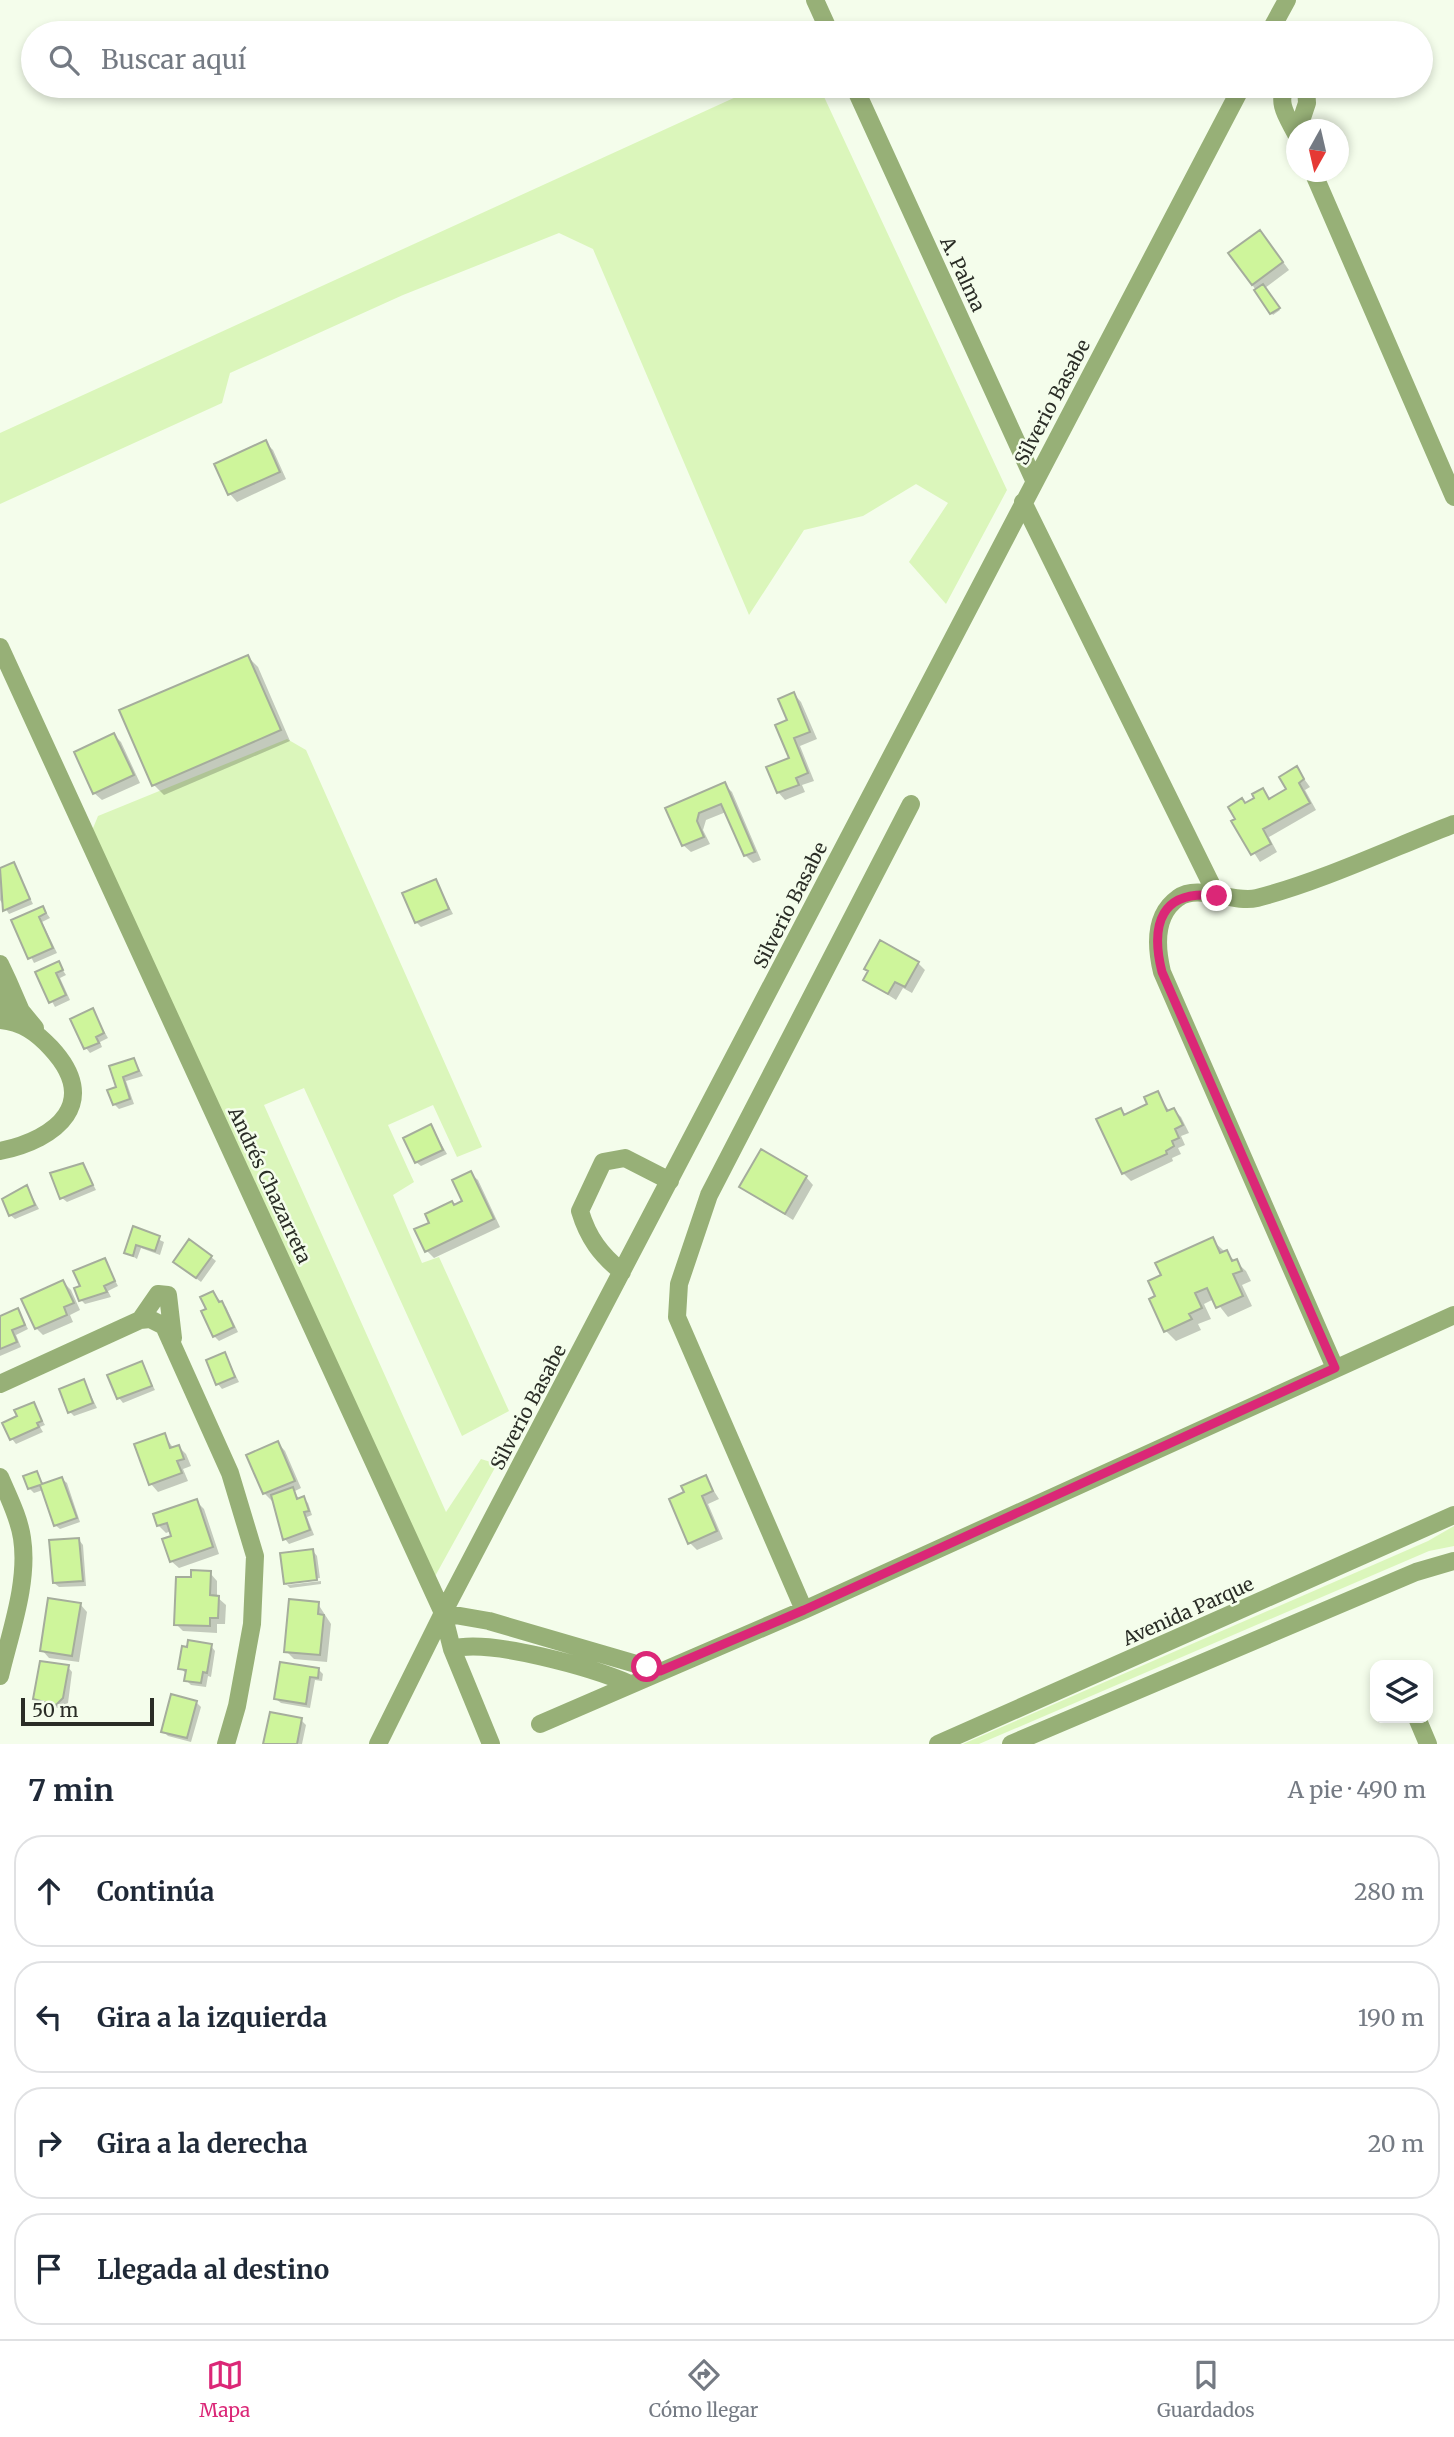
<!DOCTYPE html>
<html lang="es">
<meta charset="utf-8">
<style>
body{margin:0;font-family:Merriweather,serif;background:#f2f2f3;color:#1f2937}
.controls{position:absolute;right:21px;bottom:21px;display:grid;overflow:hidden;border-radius:14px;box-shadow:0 4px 10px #0003}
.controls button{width:63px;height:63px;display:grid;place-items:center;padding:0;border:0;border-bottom:2px solid #e0e1e3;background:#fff;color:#1f2937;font:35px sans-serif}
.compass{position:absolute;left:1286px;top:119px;width:63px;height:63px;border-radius:50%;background:#fff;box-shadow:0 4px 10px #0003;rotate:188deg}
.scale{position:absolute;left:21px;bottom:18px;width:133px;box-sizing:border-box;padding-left:7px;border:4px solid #2a2d26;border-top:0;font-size:19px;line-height:24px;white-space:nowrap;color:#2a2d26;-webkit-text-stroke:5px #f4fdeb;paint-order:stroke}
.stop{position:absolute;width:21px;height:21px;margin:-16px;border:5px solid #db2777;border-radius:50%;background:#fff}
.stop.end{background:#db2777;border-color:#fff;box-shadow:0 2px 7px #0008}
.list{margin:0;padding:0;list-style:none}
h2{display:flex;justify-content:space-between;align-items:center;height:91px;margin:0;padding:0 28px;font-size:30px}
h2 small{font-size:23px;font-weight:400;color:#747a83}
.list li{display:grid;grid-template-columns:46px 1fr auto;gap:21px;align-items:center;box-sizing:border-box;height:112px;margin:0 14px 14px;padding:0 14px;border:2px solid #e0e1e3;border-radius:28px}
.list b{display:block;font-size:26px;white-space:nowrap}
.list em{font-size:23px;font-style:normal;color:#747a83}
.icon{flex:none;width:38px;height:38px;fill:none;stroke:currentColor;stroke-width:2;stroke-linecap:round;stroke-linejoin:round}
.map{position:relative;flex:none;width:1454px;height:1744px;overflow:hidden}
.search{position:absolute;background:#fff;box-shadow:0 4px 10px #0003;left:21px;right:21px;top:21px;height:77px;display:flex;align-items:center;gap:18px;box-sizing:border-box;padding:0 24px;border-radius:38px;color:#747a83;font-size:26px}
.sheet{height:595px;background:#fff}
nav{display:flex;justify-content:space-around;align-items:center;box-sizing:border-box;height:98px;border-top:2px solid #e0e1e3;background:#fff;font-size:19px;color:#747a83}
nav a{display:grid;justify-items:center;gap:4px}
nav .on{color:#db2777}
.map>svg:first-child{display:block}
.green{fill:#dbf6bb}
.shadow{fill:#0003}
.building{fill:#cef59b;stroke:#a5ad9c;stroke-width:2}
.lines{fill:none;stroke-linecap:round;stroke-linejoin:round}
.minor{stroke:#97b077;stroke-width:18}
.route{stroke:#db2777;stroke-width:9}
.labels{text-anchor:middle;stroke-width:5;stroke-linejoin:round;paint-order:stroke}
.street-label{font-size:19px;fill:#2a2d26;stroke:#f4fdeb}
</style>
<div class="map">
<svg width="1454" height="1744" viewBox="0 0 1454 1744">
<rect width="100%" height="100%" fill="#f4fdeb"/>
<path class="green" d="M760 86H819L1007 490 946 604 909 562 948 503 916 484 863 516 804 530 749 615 593 249 559 233 403 295 230 373 222 403 0 504V433Z
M287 739 306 750 482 1147 457 1157 433 1105 388 1125 414 1182 393 1195 422 1263 439 1257 509 1411 462 1436 304 1088 264 1105 446 1512 481 1459 497 1464 428 1589 89 838 98 816Z
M1454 1526V1546L1429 1551 979 1744H963L1428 1541Z"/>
<path class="shadow" d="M1267 240 1289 270 1265 288 1280 310 1273 315 1231 254Z
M265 442 273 450 286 479 237 502 230 494 216 464Z
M248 657 258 667 290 741 164 795 154 785Z
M794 694 801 702 817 739 800 746 814 781 802 785 805 792 785 800 778 792 791 759Z
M114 735 121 742 140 783 102 800 94 793Z
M1297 769 1310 787 1305 790 1316 810 1269 837 1277 852 1260 862 1234 822 1262 790 1271 800 1288 790Z
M724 784 732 792 761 860 753 863 745 855 726 812 706 820 703 830 710 844 691 852 683 845 667 809Z
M13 864 33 904 9 914 0 900V870Z
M436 881 453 914 421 927 416 922Z
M43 908 50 918 42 922 57 953 34 963 13 921Z
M58 963 66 975 60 978 70 1000 55 1007 37 973Z
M918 963 925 970 912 993 903 988 896 1000 865 980Z
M92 1010 108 1038 100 1042 102 1047 90 1053 86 1048Z
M134 1060 143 1076 126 1081 134 1104 119 1109 114 1104 119 1088 112 1067Z
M1157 1093 1170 1112 1174 1110 1181 1117 1189 1133 1181 1136 1185 1145 1178 1148 1181 1154 1172 1158 1173 1161 1131 1181 1123 1173 1120 1110 1126 1116 1150 1105Z
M431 1126 447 1154 421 1166 416 1162Z
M83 1165 96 1190 67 1202 62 1198Z
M470 1173 478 1180 500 1227 434 1258 427 1251 455 1207 464 1202Z
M806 1177 813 1185 793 1220 741 1187Z
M27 1187 39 1209 15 1219 10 1215Z
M134 1228 164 1242 160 1255 141 1248 137 1259 126 1252Z
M1212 1240 1246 1271 1251 1281 1242 1285 1252 1306 1228 1317 1214 1299 1204 1304 1211 1319 1198 1324 1201 1330 1176 1341 1166 1331 1157 1297 1163 1276Z
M211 1257 216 1261 201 1282 180 1266Z
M104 1260 118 1286 108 1291 111 1297 85 1304 81 1300 82 1286Z
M63 1282 71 1290 80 1310 70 1315 73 1322 43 1335 36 1328Z
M213 1293 226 1307 238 1332 219 1341 214 1336 208 1310Z
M18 1310 28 1329 16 1335 21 1347 0 1356V1318Z
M225 1354 239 1382 222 1389 218 1384Z
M141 1363 155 1390 123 1403 119 1398Z
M84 1381 97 1408 74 1416 70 1412Z
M33 1404 45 1425 40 1427 43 1432 16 1444 12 1439 19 1417Z
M164 1435 174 1449 179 1447 186 1454 191 1466 183 1469 188 1481 158 1492 151 1484Z
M278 1443 285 1451 301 1488 295 1491 299 1500 303 1498 308 1503 312 1515 307 1517 314 1535 289 1544 285 1539 274 1500 272 1501 264 1493Z
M36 1473 44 1485 62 1479 67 1483 80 1522 60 1529 55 1525 43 1490 34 1493 29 1488Z
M705 1477 719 1499 708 1504 723 1539 697 1550 690 1543 686 1493Z
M196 1501 204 1509 219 1554 179 1568 171 1561V1531L166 1533 158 1525Z
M79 1540 83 1545 86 1586 59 1587 54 1583Z
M313 1551 317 1556 320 1578 287 1582V1585L285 1583Z
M210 1573 217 1581V1597L226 1605 225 1624H217V1633L183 1631 176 1624 193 1579Z
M321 1581V1584L290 1588 287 1585Z
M80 1604 87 1612 79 1662 49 1658 42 1650Z
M318 1604 331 1624 327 1662 294 1659 286 1651Z
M211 1646 215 1651 211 1677 208 1676 206 1687 191 1685 186 1680 187 1674 180 1668Z
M68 1667 72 1672 68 1703 61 1709 40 1703 35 1698Z
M318 1669 323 1674 322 1681 315 1680 310 1708 281 1703 276 1699Z
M196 1702 201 1707 191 1742 168 1736 163 1731Z
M271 1714 301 1720 306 1725 302 1744H265Z"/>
<path class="building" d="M1260 230 1283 262 1252 285 1228 253Z
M1263 284 1280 308 1270 314 1254 290Z
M266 440 280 472 228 495 214 464Z
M248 655 281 730 152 786 119 710Z
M794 692 810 732 794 738 808 773 796 778 799 785 777 793 766 767 789 758 775 725 787 720 778 699Z
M114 733 134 775 93 794 74 752Z
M1297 766 1304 779 1299 783 1310 803 1263 829 1271 844 1251 855 1231 821 1235 819 1228 807 1242 798 1245 803 1254 798 1252 794 1263 788 1269 799 1286 789 1279 777Z
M725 782 755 852 744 856 721 804 699 813 697 821 704 837 682 846 665 808Z
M14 862 30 899 3 911 0 868Z
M436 879 449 909 415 923 402 893Z
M43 906 46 913 39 917 53 948 28 959 11 920Z
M880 940 919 962 905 987 895 982 888 994 863 980 868 971 864 969Z
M59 961 63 970 56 973 66 995 49 1003 35 972Z
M93 1008 104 1033 96 1037 99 1043 84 1049 70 1019Z
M134 1058 139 1071 123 1077 130 1099 113 1105 107 1090 116 1087 109 1066Z
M1158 1091 1167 1111 1174 1108 1183 1125 1175 1129 1179 1138 1172 1141 1174 1146 1166 1151 1167 1154 1122 1174 1096 1119 1121 1108 1124 1115 1147 1104 1144 1097Z
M431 1124 443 1150 415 1163 403 1138Z
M761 1149 807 1176 785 1214 739 1187Z
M83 1163 93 1185 60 1199 50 1173Z
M471 1171 494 1219 425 1252 414 1229 429 1223 425 1214 452 1201 454 1205 462 1201 452 1180Z
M27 1185 35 1205 9 1216 2 1199Z
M133 1226 160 1236 155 1251 136 1245 133 1256 124 1253Z
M1213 1237 1220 1253 1227 1250 1232 1261 1237 1259 1242 1271 1233 1274 1243 1296 1216 1308 1207 1288 1195 1293 1202 1308 1189 1314 1192 1319 1164 1332 1149 1299 1155 1296 1148 1281 1161 1275 1155 1263Z
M189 1239 212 1256 196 1278 173 1262Z
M105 1258 115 1281 104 1286 107 1292 79 1301 74 1288 80 1286 73 1271Z
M63 1280 74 1303 64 1307 67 1315 35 1329 21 1299Z
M213 1291 219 1302 222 1301 234 1327 213 1337 201 1311 206 1309 200 1297Z
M18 1308 25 1325 12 1330 17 1342 0 1349V1316Z
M225 1352 235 1377 216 1385 206 1360Z
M142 1361 152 1386 117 1399 107 1375Z
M84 1379 93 1403 68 1413 59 1389Z
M34 1402 42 1421 37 1423 39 1427 10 1440 2 1423 17 1416 14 1410Z
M165 1433 170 1448 179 1445 184 1459 177 1461 182 1473 149 1485 134 1444Z
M278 1441 295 1481 263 1494 246 1455Z
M37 1471 42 1484 62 1477 77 1518 54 1526 40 1485 28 1489 23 1476Z
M706 1475 713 1491 702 1496 717 1531 688 1544 669 1499 684 1492 681 1486Z
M293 1487 297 1499 304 1496 309 1511 304 1512 310 1530 283 1540 271 1495Z
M197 1499 213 1547 170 1562 162 1539 171 1536 167 1523 157 1526 153 1514Z
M79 1538 83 1581 53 1583 49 1540Z
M313 1549 317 1580 284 1584 280 1553Z
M191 1570 211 1571 210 1595 219 1596 218 1618H210V1626L174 1625 176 1577H191Z
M48 1598 81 1603 72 1656 40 1651Z
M289 1599 319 1602 318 1614 324 1615 320 1655 284 1652Z
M188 1640 212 1644 207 1673 203 1672 201 1683 184 1681 186 1670 178 1669 182 1646 187 1647Z
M40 1661 69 1665 63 1698 56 1705 33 1699Z
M280 1662 319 1668 318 1678 310 1677 306 1704 274 1699Z
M171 1694 197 1701 187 1738 161 1732Z
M270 1712 302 1718 297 1744H263Z"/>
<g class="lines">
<path class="minor" d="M815 0 830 33
M1269 33 1287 0
M854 86 1034 480
M1286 86C1276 103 1288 118 1296 134
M1298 130 1307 103 1306 86
M1313 172 1454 497
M1023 502 1217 896
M0 647 443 1613 452 1649 491 1744
M0 964 8 981
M0 1020C22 1022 36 1032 51 1048 101 1102 58 1139 0 1151
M2 1020 9 1002 8 981 21 1011 35 1028
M622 1272C601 1255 588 1238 580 1211L603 1162 625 1158 670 1181
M140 1320 158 1294 168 1295 173 1338
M1335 1368 1162 972C1156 947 1154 915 1178 898 1198 883 1233 904 1257 898 1320 882 1392 848 1454 824
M0 1384 140 1320 150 1319 164 1326 230 1473 255 1556 252 1624 237 1706 226 1744
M0 1477C8 1496 19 1517 22 1538 29 1582 10 1633 0 1676
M804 1610 677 1317 679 1284 709 1195 911 804
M443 1613 489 1621 660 1671
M452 1649C489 1638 593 1668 630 1684
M1417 1718 1428 1744
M540 1724 804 1610 1454 1315
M378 1744 443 1613 1242 86
M938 1744 1454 1515
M1011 1744 1416 1572 1454 1561"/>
</g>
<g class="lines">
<path class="route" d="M647 1667 660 1671 804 1610 1335 1368 1162 972C1150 924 1161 889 1217 896"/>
</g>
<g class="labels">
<g class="street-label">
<text transform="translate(963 274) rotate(65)" y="7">A. Palma</text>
<text transform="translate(1052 402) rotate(-62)" y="7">Silverio Basabe</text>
<text transform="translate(790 905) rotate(-63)" y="7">Silverio Basabe</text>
<text transform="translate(270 1185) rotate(65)" y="7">Andrés Chazarreta</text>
<text transform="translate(528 1407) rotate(-62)" y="7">Silverio Basabe</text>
<text transform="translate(1188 1611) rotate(-24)" y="7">Avenida Parque</text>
</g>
</g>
</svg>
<div class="controls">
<button><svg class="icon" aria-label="layers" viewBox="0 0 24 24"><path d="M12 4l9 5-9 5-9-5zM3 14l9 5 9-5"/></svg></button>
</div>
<svg class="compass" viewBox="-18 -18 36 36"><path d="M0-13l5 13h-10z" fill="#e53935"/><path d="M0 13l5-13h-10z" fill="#747a83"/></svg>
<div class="scale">50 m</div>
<div class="stop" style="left:647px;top:1667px"></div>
<div class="stop end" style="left:1217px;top:896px"></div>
<div class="search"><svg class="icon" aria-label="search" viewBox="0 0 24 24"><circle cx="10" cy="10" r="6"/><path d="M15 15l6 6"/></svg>Buscar aquí</div>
</div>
<section class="sheet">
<h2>7 min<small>A pie · 490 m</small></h2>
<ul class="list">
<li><svg class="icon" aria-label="ahead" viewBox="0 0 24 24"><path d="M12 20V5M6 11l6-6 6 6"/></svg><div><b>Continúa</b></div><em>280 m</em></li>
<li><svg class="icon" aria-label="left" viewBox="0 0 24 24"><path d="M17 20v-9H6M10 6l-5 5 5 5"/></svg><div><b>Gira a la izquierda</b></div><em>190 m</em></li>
<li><svg class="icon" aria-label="right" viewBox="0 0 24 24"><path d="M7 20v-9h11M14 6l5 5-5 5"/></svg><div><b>Gira a la derecha</b></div><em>20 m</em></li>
<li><svg class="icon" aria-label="arrive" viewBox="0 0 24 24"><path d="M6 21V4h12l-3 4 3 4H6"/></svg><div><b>Llegada al destino</b></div></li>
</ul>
</section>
<nav>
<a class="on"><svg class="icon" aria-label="map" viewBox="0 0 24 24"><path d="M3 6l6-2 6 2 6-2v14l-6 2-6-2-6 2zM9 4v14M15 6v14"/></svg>Mapa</a>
<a><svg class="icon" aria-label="directions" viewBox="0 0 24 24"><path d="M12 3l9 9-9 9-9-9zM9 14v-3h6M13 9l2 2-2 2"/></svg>Cómo llegar</a>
<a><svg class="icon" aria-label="saved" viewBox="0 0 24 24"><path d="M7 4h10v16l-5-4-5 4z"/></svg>Guardados</a>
</nav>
